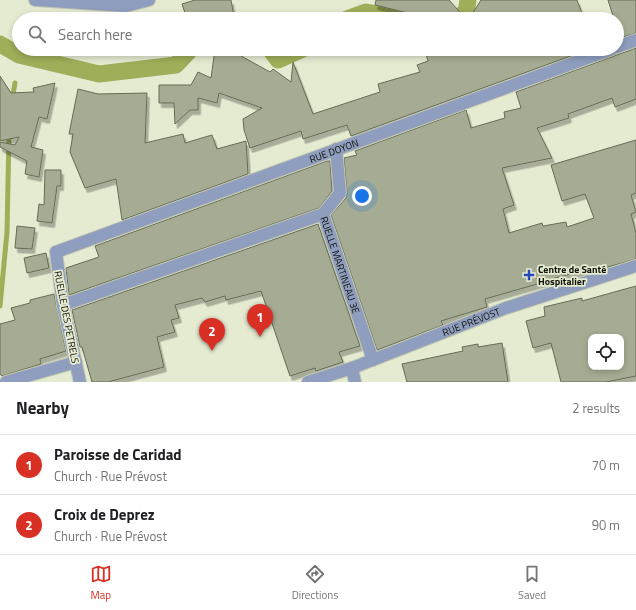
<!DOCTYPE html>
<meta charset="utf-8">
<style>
body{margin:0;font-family:"Titillium Web",sans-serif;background:#f2f2f2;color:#202124}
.controls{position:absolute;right:12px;bottom:12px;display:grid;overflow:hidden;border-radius:8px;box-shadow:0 2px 6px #0003}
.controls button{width:36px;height:36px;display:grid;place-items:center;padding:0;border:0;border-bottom:1px solid #e0e0e0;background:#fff;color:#202124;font:20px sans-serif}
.you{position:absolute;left:362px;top:196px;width:14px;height:14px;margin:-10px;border:3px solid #fff;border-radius:50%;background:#1a73e8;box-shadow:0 0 0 6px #1a73e833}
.badge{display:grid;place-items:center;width:26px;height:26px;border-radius:50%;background:#d93025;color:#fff;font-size:13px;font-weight:700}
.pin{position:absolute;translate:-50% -33px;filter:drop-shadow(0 1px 2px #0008)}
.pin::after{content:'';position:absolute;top:21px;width:14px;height:12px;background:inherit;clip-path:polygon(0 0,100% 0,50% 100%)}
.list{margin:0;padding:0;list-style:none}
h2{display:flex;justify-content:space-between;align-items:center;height:52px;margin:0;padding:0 16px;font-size:17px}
h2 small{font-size:13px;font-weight:400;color:#757577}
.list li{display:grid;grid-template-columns:26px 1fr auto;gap:12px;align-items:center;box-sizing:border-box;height:60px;padding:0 16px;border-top:1px solid #e0e0e0}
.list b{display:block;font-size:15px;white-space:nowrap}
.list p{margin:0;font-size:13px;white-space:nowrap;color:#757577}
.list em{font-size:13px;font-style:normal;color:#757577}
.icon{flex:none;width:22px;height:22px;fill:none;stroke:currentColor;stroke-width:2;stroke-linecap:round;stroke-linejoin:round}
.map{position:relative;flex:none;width:636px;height:382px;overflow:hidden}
.search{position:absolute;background:#fff;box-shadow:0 2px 6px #0003;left:12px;right:12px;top:12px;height:44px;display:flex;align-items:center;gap:10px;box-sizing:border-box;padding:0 14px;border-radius:22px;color:#757577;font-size:15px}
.sheet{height:172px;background:#fff}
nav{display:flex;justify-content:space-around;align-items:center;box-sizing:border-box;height:56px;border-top:1px solid #e0e0e0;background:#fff;font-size:11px;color:#757577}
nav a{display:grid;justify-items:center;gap:2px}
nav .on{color:#d93025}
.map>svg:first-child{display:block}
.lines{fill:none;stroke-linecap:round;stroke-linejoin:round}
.stream{stroke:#9eae59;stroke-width:5}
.canal{stroke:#9eae59;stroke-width:17}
.building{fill:#a6ac93;stroke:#666b54;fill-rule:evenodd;filter:url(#shadow)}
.minor-casing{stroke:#c3c8b1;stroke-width:14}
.minor{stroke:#8f9ebe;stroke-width:12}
.poi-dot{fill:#2749b8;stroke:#e5ebd1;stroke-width:1.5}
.labels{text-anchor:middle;stroke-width:3.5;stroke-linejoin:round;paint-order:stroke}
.street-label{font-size:10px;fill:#101209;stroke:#e5ebd1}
.poi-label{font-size:10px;font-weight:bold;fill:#101209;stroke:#e5ebd1;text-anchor:start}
</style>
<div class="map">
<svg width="636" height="382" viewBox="0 0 636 382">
<defs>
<filter id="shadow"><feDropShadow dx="2.5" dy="4.5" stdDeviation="0" flood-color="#0004"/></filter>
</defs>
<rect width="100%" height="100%" fill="#e5ebd1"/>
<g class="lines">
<path class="stream" d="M12 100 15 83
M0 306 7 232 9 134"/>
<path class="canal" d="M347 19 366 12 406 19
M452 19 466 13 468 0
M0 44 19 55 99 74 176 65 191 49
M270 49 278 60 303 49"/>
</g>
<path class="building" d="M195 0H231L234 17 222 19H187L182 4Z
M376 0H449L466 19 416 15 375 5Z
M481 0H577L584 19H469Z
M608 0H636V33L617 39V19H614Z
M636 48V99L615 107 612 98 568 114 569 118 537 128 552 158 502 168 514 205 503 209 509 233 542 223 543 226 566 222 567 227 594 218 585 194 562 201 551 165 636 140V193L631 195 636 212 631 214 636 233V259L608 267 605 268V265L555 278V279L485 299 487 307 441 321 443 325 377 350 331 215 346 198 347 193 344 158 357 155 355 151 466 110 471 128 505 118 504 112 521 108 516 92Z
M215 49 234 52 270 72 273 69 291 82 293 62 313 114 380 92 378 84 420 72 417 65 428 61 426 54 433 52 432 49H590L351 136 347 125 303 139 301 131 250 148 244 130 243 119 262 108 219 93 217 103 198 98V110H190L175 124 174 103H159V85H191L198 72 211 78Z
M0 76 11 93 34 92 33 88 55 83 47 119 39 117 31 147 43 150 39 177 25 174 27 161 0 147V142L15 145 19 137 0 141Z
M78 89 98 94 147 93 145 143 183 134 185 143 212 135 217 149 246 141 248 174 122 220 116 179 85 188 70 152 73 134H69Z
M327 161H330L332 191 319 208 69 295 66 268 99 257 95 246Z
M45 170H61V186H57L52 223 37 221 39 204 44 205Z
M318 224 360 346 339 352 343 362 316 371 315 368 290 376 261 291 226 300 225 296 205 302 202 298 175 305 179 318 171 320 175 332 157 337 164 367 108 382H92L82 347H80L72 310Z
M17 226 35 228 32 249 15 248Z
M46 253 49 268 27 273 24 258Z
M636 286V376L606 382H561L551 343 533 348 526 321 545 316 544 307 582 298V301ZM591 337H621V367H591Z
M54 294 66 351 40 359 41 364 2 376 0 374V324L15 320 11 308 30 303V300Z
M502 343 508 382H407L402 364 463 351 462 347 478 344V347Z"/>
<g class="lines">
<defs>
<g id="minor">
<path d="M35 0 126 6 149 0"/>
<path d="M617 47 636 40"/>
<path id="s1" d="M336 149 340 193 323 214 373 360"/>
<path d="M63 305 323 214"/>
<path d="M352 368 355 382"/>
<path d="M6 382 76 362"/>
<path id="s2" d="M80 382 63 305 56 252 612 49"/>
<path id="s3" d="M308 382 352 368 506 308 636 266"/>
</g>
</defs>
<use href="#minor" class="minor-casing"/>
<use href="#minor" class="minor"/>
</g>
<path class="poi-dot" d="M527 269h4v4h4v4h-4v4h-4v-4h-4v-4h4z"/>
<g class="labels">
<g class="street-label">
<text dy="4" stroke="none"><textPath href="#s2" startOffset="428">RUE DOYON</textPath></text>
<text dy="4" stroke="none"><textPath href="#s1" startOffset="125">RUELLE MARTINEAU 3E</textPath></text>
<text transform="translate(67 317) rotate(79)" y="4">RUELLE DES PETRELS</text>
<text dy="4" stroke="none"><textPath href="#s3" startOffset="174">RUE PRÉVOST</textPath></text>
</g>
<g class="poi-label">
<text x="538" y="273">Centre de Santé<tspan x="538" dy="12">Hospitalier</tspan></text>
</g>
</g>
</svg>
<div class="controls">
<button><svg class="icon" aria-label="locate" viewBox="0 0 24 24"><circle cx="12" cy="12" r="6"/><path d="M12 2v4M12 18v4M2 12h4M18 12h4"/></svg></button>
</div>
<div class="you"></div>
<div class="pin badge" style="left:260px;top:337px">1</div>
<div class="pin badge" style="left:212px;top:351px">2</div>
<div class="search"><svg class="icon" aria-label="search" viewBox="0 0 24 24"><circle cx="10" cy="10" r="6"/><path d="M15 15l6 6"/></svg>Search here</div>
</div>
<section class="sheet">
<h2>Nearby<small>2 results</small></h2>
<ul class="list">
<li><span class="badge">1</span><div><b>Paroisse de Caridad</b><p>Church · Rue Prévost</p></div><em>70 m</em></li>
<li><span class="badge">2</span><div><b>Croix de Deprez</b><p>Church · Rue Prévost</p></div><em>90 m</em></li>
</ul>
</section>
<nav>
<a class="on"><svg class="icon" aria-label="map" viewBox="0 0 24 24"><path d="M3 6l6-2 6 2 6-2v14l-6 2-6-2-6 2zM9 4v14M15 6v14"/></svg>Map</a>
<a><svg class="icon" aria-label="directions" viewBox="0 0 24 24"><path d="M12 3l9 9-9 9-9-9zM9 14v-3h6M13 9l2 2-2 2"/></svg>Directions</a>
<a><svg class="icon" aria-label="saved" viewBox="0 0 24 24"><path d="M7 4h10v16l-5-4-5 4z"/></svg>Saved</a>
</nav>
